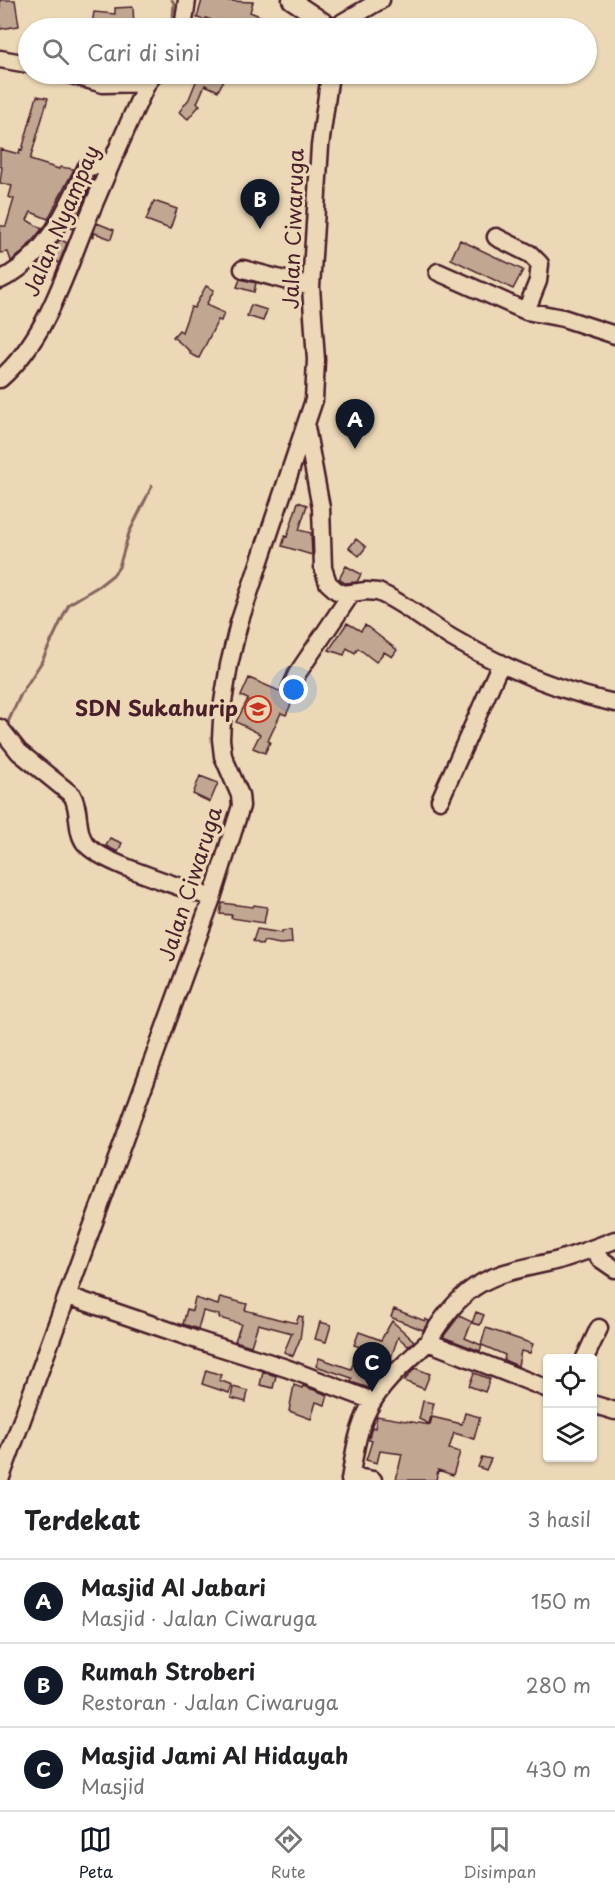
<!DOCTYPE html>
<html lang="id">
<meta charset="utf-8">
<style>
body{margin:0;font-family:"Playpen Sans",sans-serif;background:#f6f6f6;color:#202124}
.controls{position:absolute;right:18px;bottom:18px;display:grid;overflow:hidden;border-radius:6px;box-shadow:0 2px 4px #0004}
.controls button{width:54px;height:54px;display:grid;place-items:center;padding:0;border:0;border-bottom:2px solid #e0e0e0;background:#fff;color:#202124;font:30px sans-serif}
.you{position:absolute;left:294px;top:690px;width:21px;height:21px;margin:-15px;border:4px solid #fff;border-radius:50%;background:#1a73e8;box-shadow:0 0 0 9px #1a73e833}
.badge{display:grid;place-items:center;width:39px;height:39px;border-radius:50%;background:#111827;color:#fff;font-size:20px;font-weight:700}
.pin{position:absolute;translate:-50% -50px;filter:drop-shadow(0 2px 3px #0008)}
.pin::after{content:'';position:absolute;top:32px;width:21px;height:18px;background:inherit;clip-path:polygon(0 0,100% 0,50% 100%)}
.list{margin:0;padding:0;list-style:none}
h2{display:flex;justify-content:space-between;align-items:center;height:78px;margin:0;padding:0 24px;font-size:26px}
h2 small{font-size:20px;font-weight:400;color:#757577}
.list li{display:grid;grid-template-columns:39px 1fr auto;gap:18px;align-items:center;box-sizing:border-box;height:84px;padding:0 24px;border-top:2px solid #e0e0e0}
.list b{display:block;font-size:22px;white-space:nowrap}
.list p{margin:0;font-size:20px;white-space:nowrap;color:#757577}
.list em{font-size:20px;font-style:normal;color:#757577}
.icon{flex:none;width:33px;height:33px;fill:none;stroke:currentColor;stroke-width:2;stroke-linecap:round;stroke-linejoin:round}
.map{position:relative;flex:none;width:615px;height:1480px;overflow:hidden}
.search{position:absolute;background:#fff;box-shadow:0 2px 4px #0004;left:18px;right:18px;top:18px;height:66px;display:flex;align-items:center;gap:15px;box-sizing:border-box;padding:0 21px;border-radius:33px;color:#757577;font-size:22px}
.sheet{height:330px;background:#fff}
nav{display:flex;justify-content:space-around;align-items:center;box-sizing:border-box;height:84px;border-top:2px solid #e0e0e0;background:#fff;font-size:16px;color:#757577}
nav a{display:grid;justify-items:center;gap:3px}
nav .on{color:#111827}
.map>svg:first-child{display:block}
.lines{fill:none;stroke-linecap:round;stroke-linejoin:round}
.stream{stroke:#87655f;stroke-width:3}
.building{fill:#c1a791;stroke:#4a1f2b;stroke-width:1.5}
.minor-casing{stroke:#4a1f2b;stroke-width:21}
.minor{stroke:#ecd8b6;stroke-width:16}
.labels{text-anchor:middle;stroke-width:6;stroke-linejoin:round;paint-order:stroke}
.street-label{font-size:21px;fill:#4a1f2b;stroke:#ecd8b6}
.poi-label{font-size:21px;font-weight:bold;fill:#4a1f2b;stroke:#ecd8b6;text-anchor:end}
</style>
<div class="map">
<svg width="615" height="1480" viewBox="0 0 615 1480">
<rect width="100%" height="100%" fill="#ecd8b6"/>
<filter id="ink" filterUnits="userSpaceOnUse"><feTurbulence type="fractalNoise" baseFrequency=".0167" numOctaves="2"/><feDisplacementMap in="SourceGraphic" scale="12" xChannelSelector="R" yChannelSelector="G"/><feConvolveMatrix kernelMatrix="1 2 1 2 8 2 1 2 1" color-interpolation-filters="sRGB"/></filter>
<g filter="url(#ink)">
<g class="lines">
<path class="stream" d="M172 28 174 3 172 0
M115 134 126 110
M4 725 8 722 21 694 41 663 69 604 99 586 113 575 119 567 129 533 152 486"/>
</g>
<path class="building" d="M0 0H15L19 26 0 29Z
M202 0 253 2 250 12 272 21 269 28H261L236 19 234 28H222L223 24 206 18V20L197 18Z
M133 7 134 28H115V26L92 24 94 12 115 14V8Z
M199 74H227L218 91 205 85 197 103 200 105 188 119 179 112 189 99Z
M37 96 48 98 30 160 59 169 60 167 74 169 48 219 31 212 27 220 42 229 23 252 11 261 8 252 0 253V226H6L14 199 9 197 12 186 0 183 2 167 0 166V149L19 154 20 149 22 150Z
M94 177 72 229 68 227 80 205Z
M154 201 177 209 170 229 146 220Z
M97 223 114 230 111 239 95 233 93 238 92 237Z
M60 239 67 243 59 263 48 256Z
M460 240 523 270 513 289 451 259Z
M240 279 256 283 254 292 237 287Z
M206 286 214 290 206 305 224 313 221 321 218 320 199 358 190 354 191 352 173 337 179 330 182 332 191 307 194 308Z
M251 305 267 310 263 321 247 316Z
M298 502 307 505 299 530 311 533 312 555 282 546 285 536 287 537Z
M356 539 366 547 359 556 349 548Z
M346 566 361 574 357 582 345 583 339 579Z
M347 623 361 631 365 625 397 650 392 657 384 652 376 662 358 648 355 653 347 648 344 655 329 650Z
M249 678 282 692 286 697 294 698 286 715 281 713 268 741 270 742 265 753 253 748 260 734 236 722 248 699 241 696Z
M200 776 218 783 210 802 193 794Z
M110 838 122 843 118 852 106 846Z
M222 903 253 907 254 905 267 907 264 923 231 918 232 915 220 914Z
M257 929 282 933V931L291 930 292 943 280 944 264 941 262 945 253 941Z
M220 1297 247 1304 245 1310 278 1319 296 1323 299 1316 303 1317 300 1339 293 1356 284 1352 292 1333 258 1324 251 1346 235 1341 241 1324 219 1318V1315L203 1311 198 1329 183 1324 187 1309 192 1311 195 1298 218 1305Z
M394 1309 425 1321V1319L429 1321 423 1330 393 1318 391 1317Z
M476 1312 484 1315 480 1325 472 1323Z
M459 1316 472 1322 465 1338 481 1345 486 1328 533 1344 530 1353 521 1351 518 1366 504 1360 505 1355 482 1345 480 1351 443 1337Z
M392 1321 414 1341 408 1346 398 1337 389 1364 369 1388 351 1382 352 1378 316 1366 319 1358 351 1369 360 1347 354 1345 359 1332 381 1340Z
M320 1322 331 1325 326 1342 315 1339Z
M415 1368 430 1374 424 1389 404 1381Z
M206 1370 221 1375 219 1380 232 1385 229 1393 202 1384Z
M263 1372 276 1376 273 1388 260 1385Z
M474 1373 490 1379 485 1392 469 1386Z
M294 1385 302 1388 303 1386 328 1395 325 1405 316 1402 311 1419 289 1411Z
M233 1387 248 1391 246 1402 231 1398Z
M423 1401 434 1403 429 1424 419 1419Z
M465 1413 480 1417 474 1439 454 1433 449 1449 460 1452 453 1475 438 1470 436 1480H396L402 1454 380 1451 377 1463 366 1460 372 1441 369 1440 370 1434 372 1427 375 1428 377 1416 430 1425 432 1417 462 1424Z
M482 1457 491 1459 486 1470 478 1467Z"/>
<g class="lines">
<defs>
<path id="minor" d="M291 0 333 28
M183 28 187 0
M338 28 343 22 381 0
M0 59 28 64
M68 74 103 84 147 83
M496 237 530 254 540 264 538 281 526 311
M243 269 311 287
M438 272 526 311 563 318 615 335
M0 280C46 258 66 211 86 168L111 162
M0 379C47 338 65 273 88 218 107 173 126 128 147 83L154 74
M306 427 321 508 323 568 328 583 337 591 344 594 366 591 378 592C403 602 428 624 452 638 502 667 559 691 615 703
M291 688 297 674 351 594
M0 728 19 752 72 795C81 810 75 830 85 843 99 863 186 888 212 898
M440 800 501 663
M594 1248 599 1258 615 1269
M68 1296 197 1340 286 1368 373 1401
M428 1342C439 1323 451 1306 468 1292 493 1271 528 1268 559 1260 578 1254 597 1247 615 1240
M585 1358 599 1328
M592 1404 615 1411
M351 1476 373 1480
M0 1480 212 898 241 806 240 795 223 756 221 739 223 702 229 665 239 623 314 400 316 360 311 287 320 146 330 74
M350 1480C354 1456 357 1430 369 1408 382 1382 407 1362 428 1342L548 1389"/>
</defs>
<use href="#minor" class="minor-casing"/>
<use href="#minor" class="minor"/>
</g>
</g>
<defs>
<symbol id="school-ring" viewBox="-11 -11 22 22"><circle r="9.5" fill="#ecd8b6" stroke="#c8321e" stroke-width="1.5"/><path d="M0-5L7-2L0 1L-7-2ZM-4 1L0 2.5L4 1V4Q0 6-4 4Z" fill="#c8321e"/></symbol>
</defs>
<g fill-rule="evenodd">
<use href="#school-ring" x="243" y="694" width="30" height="30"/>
</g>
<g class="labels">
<g class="street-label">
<text transform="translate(62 221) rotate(-67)" y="7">Jalan Nyampay</text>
<text transform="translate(294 229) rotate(-88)" y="7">Jalan Ciwaruga</text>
<text transform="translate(191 884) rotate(-72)" y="7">Jalan Ciwaruga</text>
</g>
<g class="poi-label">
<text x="238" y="716">SDN Sukahurip</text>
</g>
</g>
</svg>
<div class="controls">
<button><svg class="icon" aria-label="locate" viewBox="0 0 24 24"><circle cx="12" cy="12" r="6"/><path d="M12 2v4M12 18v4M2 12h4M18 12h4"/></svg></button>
<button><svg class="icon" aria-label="layers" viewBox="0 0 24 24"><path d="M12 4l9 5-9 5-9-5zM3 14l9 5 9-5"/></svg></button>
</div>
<div class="you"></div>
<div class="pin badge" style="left:355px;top:449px">A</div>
<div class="pin badge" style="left:260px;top:229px">B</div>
<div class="pin badge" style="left:372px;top:1392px">C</div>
<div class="search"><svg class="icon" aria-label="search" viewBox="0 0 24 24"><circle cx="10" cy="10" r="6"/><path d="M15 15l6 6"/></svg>Cari di sini</div>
</div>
<section class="sheet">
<h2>Terdekat<small>3 hasil</small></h2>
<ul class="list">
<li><span class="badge">A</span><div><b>Masjid Al Jabari</b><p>Masjid · Jalan Ciwaruga</p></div><em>150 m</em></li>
<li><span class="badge">B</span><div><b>Rumah Stroberi</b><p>Restoran · Jalan Ciwaruga</p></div><em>280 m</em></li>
<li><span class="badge">C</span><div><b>Masjid Jami Al Hidayah</b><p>Masjid</p></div><em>430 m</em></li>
</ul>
</section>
<nav>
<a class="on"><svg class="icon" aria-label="map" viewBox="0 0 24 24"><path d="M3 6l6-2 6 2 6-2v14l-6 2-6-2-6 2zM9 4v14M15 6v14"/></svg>Peta</a>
<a><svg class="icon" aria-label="directions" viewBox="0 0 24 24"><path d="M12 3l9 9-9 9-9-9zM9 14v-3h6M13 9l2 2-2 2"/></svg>Rute</a>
<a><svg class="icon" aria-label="saved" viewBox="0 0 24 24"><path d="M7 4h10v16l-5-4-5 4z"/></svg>Disimpan</a>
</nav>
